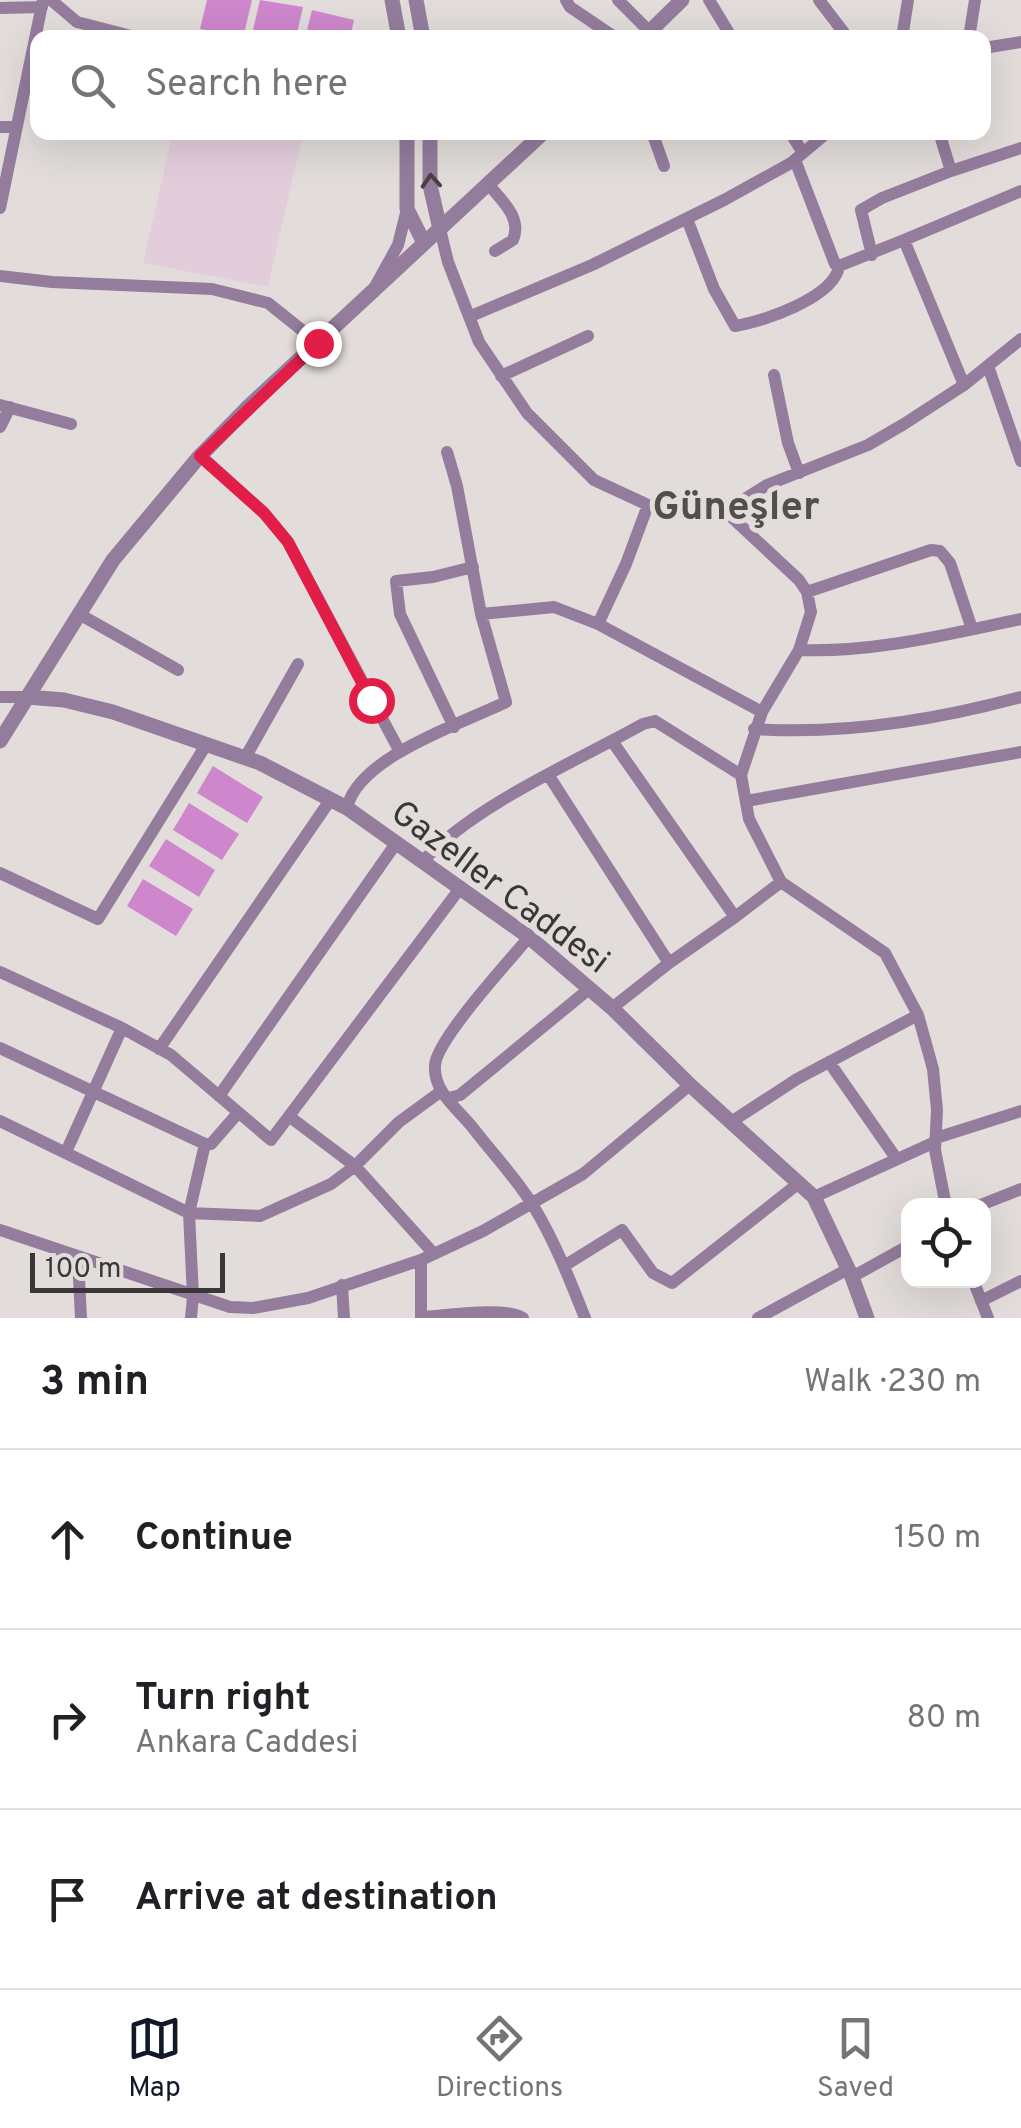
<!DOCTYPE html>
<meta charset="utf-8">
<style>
body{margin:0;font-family:Overpass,sans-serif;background:#f2f2f2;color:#202124}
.controls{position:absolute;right:30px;bottom:30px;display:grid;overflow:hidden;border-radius:20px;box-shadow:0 10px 40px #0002}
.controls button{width:90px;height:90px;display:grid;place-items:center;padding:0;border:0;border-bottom:2px solid #e0e0e0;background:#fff;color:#202124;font:50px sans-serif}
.scale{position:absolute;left:30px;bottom:25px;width:195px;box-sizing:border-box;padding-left:10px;border:5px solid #393836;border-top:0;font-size:28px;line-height:35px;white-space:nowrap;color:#393836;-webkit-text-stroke:8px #e2ddda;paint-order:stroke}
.stop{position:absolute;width:30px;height:30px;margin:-22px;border:8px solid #e11d48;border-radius:50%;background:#fff}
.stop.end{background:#e11d48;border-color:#fff;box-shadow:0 2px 10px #0008}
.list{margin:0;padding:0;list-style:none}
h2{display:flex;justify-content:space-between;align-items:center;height:130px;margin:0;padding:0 40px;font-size:42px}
h2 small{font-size:32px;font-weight:400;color:#757577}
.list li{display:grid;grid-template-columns:65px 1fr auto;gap:30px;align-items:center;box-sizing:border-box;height:180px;padding:0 40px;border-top:2px solid #e0e0e0}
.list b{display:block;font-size:38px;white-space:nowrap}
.list p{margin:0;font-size:32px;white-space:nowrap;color:#757577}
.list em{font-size:32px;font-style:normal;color:#757577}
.icon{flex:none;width:55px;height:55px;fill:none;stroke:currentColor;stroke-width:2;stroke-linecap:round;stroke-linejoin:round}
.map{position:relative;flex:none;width:1021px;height:1318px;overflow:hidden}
.search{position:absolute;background:#fff;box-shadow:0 10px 40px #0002;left:30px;right:30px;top:30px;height:110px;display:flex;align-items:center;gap:25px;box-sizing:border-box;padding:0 35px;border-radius:20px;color:#757577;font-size:38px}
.sheet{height:670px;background:#fff}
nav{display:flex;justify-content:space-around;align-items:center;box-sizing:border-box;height:140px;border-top:2px solid #e0e0e0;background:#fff;font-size:28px;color:#757577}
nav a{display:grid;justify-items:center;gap:5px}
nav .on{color:#111827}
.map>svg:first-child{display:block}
.education{fill:#e3cddb}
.building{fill:#ce87cc}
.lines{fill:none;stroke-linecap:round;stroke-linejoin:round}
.minor{stroke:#947c9d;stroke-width:12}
.tertiary{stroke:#947c9d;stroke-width:15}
.oneway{stroke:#474245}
.route{stroke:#e11d48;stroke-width:12}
.labels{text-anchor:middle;stroke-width:10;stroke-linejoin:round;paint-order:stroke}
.street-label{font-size:35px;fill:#393836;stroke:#e2ddda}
.quarter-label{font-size:40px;font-weight:bold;fill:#534f4c;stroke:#e2ddda}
</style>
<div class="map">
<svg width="1021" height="1318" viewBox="0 0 1021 1318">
<rect width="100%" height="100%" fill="#e2ddda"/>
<path class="education" d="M173 132 303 133 268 287 143 263Z"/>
<path class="building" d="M207 0H252L243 38 200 29Z
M260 0 303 7 296 38H251Z
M312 10 354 20 350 38H305Z
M213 766 263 797 247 823 197 793Z
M189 803 239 834 222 860 173 830Z
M166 839 215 870 199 897 149 866Z
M143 879 193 909 176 936 127 906Z"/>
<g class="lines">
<path class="minor" d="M51 0 77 22 139 38
M566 0 570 7 616 38
M618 0 649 31
M709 0 732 38
M819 0 848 38
M0 8 42 7
M902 38 908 0
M969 38 975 0
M984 48 1021 42
M0 127H17
M652 132 664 166
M790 132 803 153
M939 132 951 171 1021 148
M795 160 835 264 839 266 904 240 964 385
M489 185C503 202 522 218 513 240L495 251
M0 208 43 0
M687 219 714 289 735 326C763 322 835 297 839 266
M440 229 448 262 479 342 527 413 594 480 648 505 691 512 725 511 799 580 807 592 811 612 799 650 762 712 741 775 749 819 781 882 885 953 918 1015 933 1069 937 1110 935 1150 946 1206
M904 240 1021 191
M872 255 861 210 882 198 951 171
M0 276 52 282 212 289 268 303 318 343
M376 285 398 245 407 209
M471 316 592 265 724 200 791 163 828 132
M988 366 1021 461
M774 375 788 443 799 473
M501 376 588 336
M0 405 71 424
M0 427 10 407
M447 452 457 486 481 614 554 607 598 624
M201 456 264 513 288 542 400 752
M648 505 626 564 598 624 762 712
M725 511 767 485 868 445 904 424 964 385 1021 339
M807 592 931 550 940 551 950 563 972 629
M79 614 178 670
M799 650C873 653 948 634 1021 619
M0 697H27
M454 727 400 614 396 581 433 577 473 567
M754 729C843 735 936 720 1021 697
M612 741 735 917 781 882
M245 758 298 664
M549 776 669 963
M746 801 1021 752
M347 808C358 757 461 724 506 702L481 614
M424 860C476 804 575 762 643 724L655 721 741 775
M0 873 98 919 206 745
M529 937C510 960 437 1039 435 1065 433 1092 458 1109 473 1128 493 1154 517 1179 534 1207 555 1242 570 1280 585 1318
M0 972 122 1028
M612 1008 669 963 735 917
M0 1048 205 1144H211L238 1113
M159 1049 331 799
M829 1062 896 1158
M219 1096 397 842
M449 1098 460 1095 589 989
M290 1117 355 1166 434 1254
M0 1121 189 1213 260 1216 331 1184 355 1166 399 1122 440 1092
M731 1122 797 1079 918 1015
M936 1138 1021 1111
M66 1152 122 1028 171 1055 271 1140 461 887
M814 1197 935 1142
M978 1206 1021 1189
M0 1230 230 1307 253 1308 308 1298 421 1260 483 1231 583 1174 690 1085
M78 1258 81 1318
M564 1266 622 1230 653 1273 672 1283 799 1183
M852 1277 908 1246
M973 1280 988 1318
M342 1285 344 1318
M981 1301 1021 1281
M421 1317C445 1316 504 1306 523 1318
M191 1318 193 1296 189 1213 205 1144
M421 1318V1260
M758 1318 848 1269"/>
<path class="tertiary" d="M392 0 399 38
M416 0 423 38
M643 38 682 0
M407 132V209L424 243
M430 132V185L440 229
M27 697 64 700 113 712 260 763 347 808 529 937 612 1008 690 1085 814 1197 852 1277 867 1318
M0 741 113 560 198 458 248 407 544 132"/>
</g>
<defs><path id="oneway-chevron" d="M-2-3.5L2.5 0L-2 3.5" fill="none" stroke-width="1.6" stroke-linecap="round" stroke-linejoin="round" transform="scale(2.5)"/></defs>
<use class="oneway" href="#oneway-chevron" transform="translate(431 181) rotate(-94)"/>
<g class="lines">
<path class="route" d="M318 343 200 456 264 513 288 542 371 700"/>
</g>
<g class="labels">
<g class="street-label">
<text transform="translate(501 886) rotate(37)" y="12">Gazeller Caddesi</text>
</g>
<g class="quarter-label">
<text x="736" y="519">Güneşler</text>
</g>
</g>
</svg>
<div class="controls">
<button><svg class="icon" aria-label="locate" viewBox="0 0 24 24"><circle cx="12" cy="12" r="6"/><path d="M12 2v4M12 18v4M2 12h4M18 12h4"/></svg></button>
</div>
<div class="scale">100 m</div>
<div class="stop" style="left:371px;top:700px"></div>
<div class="stop end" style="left:318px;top:343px"></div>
<div class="search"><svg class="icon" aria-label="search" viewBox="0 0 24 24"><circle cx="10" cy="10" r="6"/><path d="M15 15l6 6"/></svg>Search here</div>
</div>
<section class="sheet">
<h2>3 min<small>Walk · 230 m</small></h2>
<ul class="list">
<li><svg class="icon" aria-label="ahead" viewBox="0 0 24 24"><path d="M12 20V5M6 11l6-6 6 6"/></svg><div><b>Continue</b></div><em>150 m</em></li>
<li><svg class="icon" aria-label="right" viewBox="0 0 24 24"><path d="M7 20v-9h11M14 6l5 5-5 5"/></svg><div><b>Turn right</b><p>Ankara Caddesi</p></div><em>80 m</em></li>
<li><svg class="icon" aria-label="arrive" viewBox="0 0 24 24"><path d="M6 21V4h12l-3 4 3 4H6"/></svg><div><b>Arrive at destination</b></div></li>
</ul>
</section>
<nav>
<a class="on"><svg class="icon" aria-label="map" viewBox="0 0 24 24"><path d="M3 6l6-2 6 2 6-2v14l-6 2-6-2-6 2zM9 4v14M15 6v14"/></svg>Map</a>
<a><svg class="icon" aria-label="directions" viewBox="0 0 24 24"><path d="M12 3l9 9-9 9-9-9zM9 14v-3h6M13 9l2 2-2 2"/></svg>Directions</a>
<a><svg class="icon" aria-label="saved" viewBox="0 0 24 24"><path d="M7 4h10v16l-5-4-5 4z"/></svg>Saved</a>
</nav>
